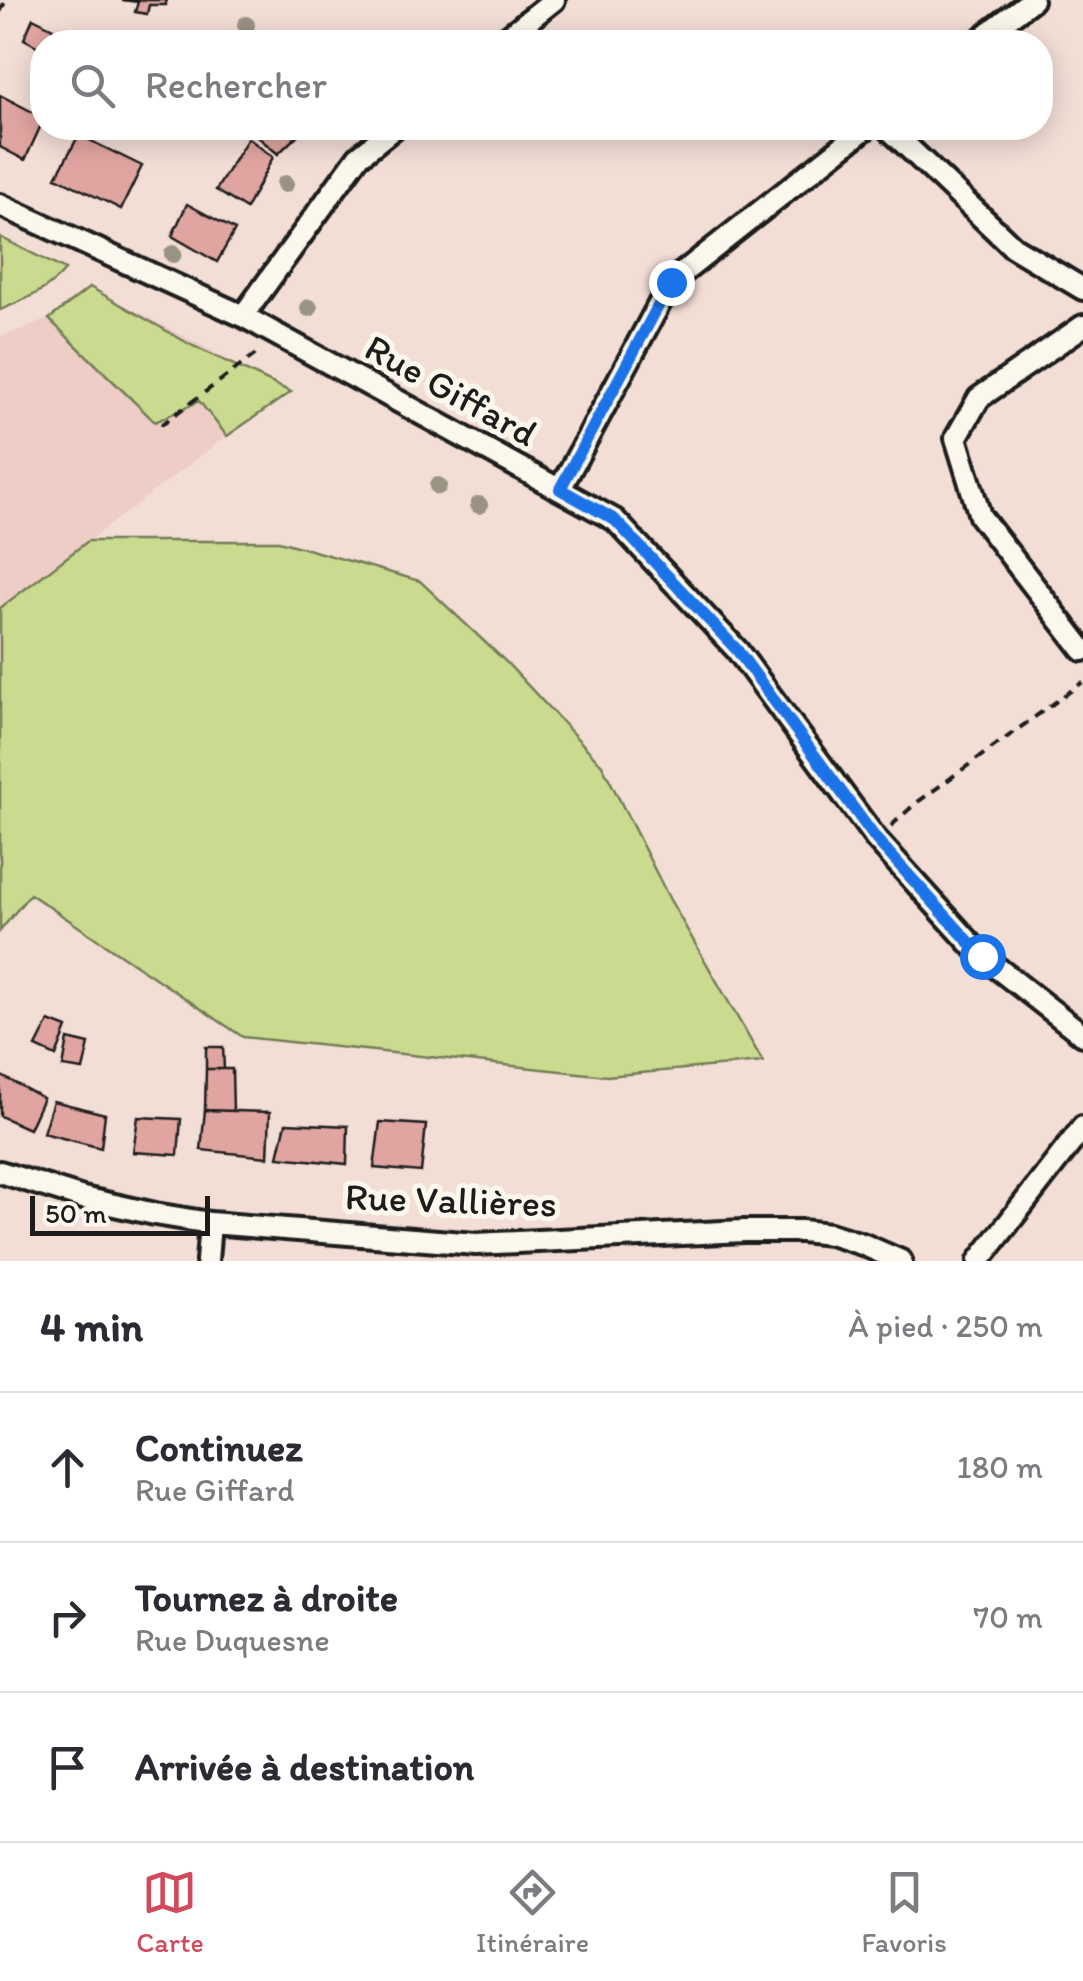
<!DOCTYPE html>
<html lang="fr">
<meta charset="utf-8">
<style>
body{margin:0;font-family:Itim,sans-serif;background:#f2f2f3;color:#2b2b33}
.scale{position:absolute;left:30px;bottom:25px;width:180px;box-sizing:border-box;padding-left:10px;border:5px solid #1c1c1c;border-top:0;font-size:28px;line-height:35px;white-space:nowrap;color:#1c1c1c;-webkit-text-stroke:8px #fbf7ec;paint-order:stroke}
.stop{position:absolute;width:30px;height:30px;margin:-22px;border:8px solid #1a73e8;border-radius:50%;background:#fff}
.stop.end{background:#1a73e8;border-color:#fff;box-shadow:0 2px 10px #0008}
.list{margin:0;padding:0;list-style:none}
h2{display:flex;justify-content:space-between;align-items:center;height:130px;margin:0;padding:0 40px;font-size:42px}
h2 small{font-size:32px;font-weight:400;color:#7c7c81}
.list li{display:grid;grid-template-columns:65px 1fr auto;gap:30px;align-items:center;box-sizing:border-box;height:150px;padding:0 40px;border-top:2px solid #e1e1e2}
.list b{display:block;font-size:38px;white-space:nowrap}
.list p{margin:0;font-size:32px;white-space:nowrap;color:#7c7c81}
.list em{font-size:32px;font-style:normal;color:#7c7c81}
.icon{flex:none;width:55px;height:55px;fill:none;stroke:currentColor;stroke-width:2;stroke-linecap:round;stroke-linejoin:round}
.map{position:relative;flex:none;width:1083px;height:1261px;overflow:hidden}
.search{position:absolute;background:#fff;box-shadow:0 5px 25px #0003;left:30px;right:30px;top:30px;height:110px;display:flex;align-items:center;gap:25px;box-sizing:border-box;padding:0 35px;border-radius:40px;color:#7c7c81;font-size:38px}
.sheet{height:580px;background:#fff}
nav{display:flex;justify-content:space-around;align-items:center;box-sizing:border-box;height:140px;border-top:2px solid #e1e1e2;background:#fff;font-size:28px;color:#7c7c81}
nav a{display:grid;justify-items:center;gap:5px}
nav .on{color:#d1495b}
.map>svg:first-child{display:block}
.built{fill:#edcdc6}
.green{fill:#cadb8f;stroke:#737c56;stroke-width:2.5}
.building{fill:#e0a5a1;stroke:#1c1c1c;stroke-width:2.5}
.lines{fill:none;stroke-linecap:round;stroke-linejoin:round}
.minor-casing{stroke:#1c1c1c;stroke-width:28}
.path{stroke:#1c1c1c;stroke-width:4;stroke-dasharray:10 8;stroke-linecap:butt}
.minor{stroke:#fbf7ec;stroke-width:20}
.tree{fill:#999382}
.route{stroke:#1a73e8;stroke-width:12}
.labels{text-anchor:middle;stroke-width:10;stroke-linejoin:round;paint-order:stroke}
.street-label{font-size:38px;fill:#1c1c1c;stroke:#fbf7ec}
</style>
<div class="map">
<svg width="1083" height="1261" viewBox="0 0 1083 1261">
<rect width="100%" height="100%" fill="#f3ded6"/>
<filter id="ink" filterUnits="userSpaceOnUse"><feTurbulence type="fractalNoise" baseFrequency=".01" numOctaves="2"/><feDisplacementMap in="SourceGraphic" scale="20" xChannelSelector="R" yChannelSelector="G"/><feConvolveMatrix kernelMatrix="1 2 1 2 8 2 1 2 1" color-interpolation-filters="sRGB"/></filter>
<g filter="url(#ink)">
<path class="built" d="M90 287 291 392 227 436 0 608V337L49 319Z"/>
<path class="green" d="M0 237 65 270C48 291 24 300 0 310Z
M90 287 193 346 291 392 227 436 199 401 155 422 49 319Z
M88 541H279L420 581 506 662 602 765 669 898 763 1062 607 1076 243 1037 30 894 0 931V608Z"/>
<path class="building" d="M122 0H166V5H149L147 14 135 12 138 2Z
M33 18 53 28 48 42H42V49L24 39Z
M0 95 42 117V123L25 160 0 147Z
M255 128H305L278 154 251 131Z
M79 135 142 166 121 209 56 177Z
M248 138 273 157 246 209 216 190Z
M187 204 235 230 217 262 172 236Z
M49 1021 67 1028 56 1056 36 1047Z
M68 1039 89 1044 83 1070 63 1067Z
M206 1047H223L224 1069H206Z
M206 1069H232L233 1111 205 1110Z
M0 1075 43 1098 29 1129 0 1116Z
M53 1101 105 1114 101 1148 43 1133Z
M205 1110 270 1112 268 1157 201 1150Z
M138 1117 181 1119 178 1155 133 1152Z
M380 1122 426 1125 421 1172 374 1168Z
M286 1123 348 1126 347 1164 278 1157Z"/>
<g class="lines">
<defs>
<path id="minor" d="M501 42 554 0
M977 42 1032 0
M888 128 1013 247 1083 289
M0 205 243 316 615 520 737 650 876 839 982 956 1083 1035
M243 316 358 157 394 128
M1083 326 979 398 956 438 980 516 1083 650
M560 489 671 282 866 128
M0 1172 83 1198 155 1214 210 1223 476 1244 744 1231H801L830 1234 862 1244 901 1261
M207 1261 210 1223
M979 1261 1083 1127"/>
</defs>
<use href="#minor" class="minor-casing"/>
<path class="path" d="M0 12 6 0
M161 425 260 351
M891 826 915 804 1083 682"/>
<use href="#minor" class="minor"/>
</g>
<g class="tree">
<circle cx="246" cy="25" r="9"/>
<circle cx="285" cy="184" r="9"/>
<circle cx="173" cy="254" r="9"/>
<circle cx="309" cy="308" r="9"/>
<circle cx="438" cy="486" r="9"/>
<circle cx="479" cy="505" r="9"/>
</g>
</g>
<g class="lines" filter="url(#ink)">
<path class="route" d="M671 282 560 489 615 520 737 650 876 839 982 956"/>
</g>
<g class="labels">
<g class="street-label">
<text transform="translate(451 390) rotate(29)" y="13">Rue Giffard</text>
<text transform="translate(451 1200) rotate(2)" y="13">Rue Vallières</text>
</g>
</g>
</svg>
<div class="scale">50 m</div>
<div class="stop" style="left:982px;top:956px"></div>
<div class="stop end" style="left:671px;top:282px"></div>
<div class="search"><svg class="icon" aria-label="search" viewBox="0 0 24 24"><circle cx="10" cy="10" r="6"/><path d="M15 15l6 6"/></svg>Rechercher</div>
</div>
<section class="sheet">
<h2>4 min<small>À pied · 250 m</small></h2>
<ul class="list">
<li><svg class="icon" aria-label="ahead" viewBox="0 0 24 24"><path d="M12 20V5M6 11l6-6 6 6"/></svg><div><b>Continuez</b><p>Rue Giffard</p></div><em>180 m</em></li>
<li><svg class="icon" aria-label="right" viewBox="0 0 24 24"><path d="M7 20v-9h11M14 6l5 5-5 5"/></svg><div><b>Tournez à droite</b><p>Rue Duquesne</p></div><em>70 m</em></li>
<li><svg class="icon" aria-label="arrive" viewBox="0 0 24 24"><path d="M6 21V4h12l-3 4 3 4H6"/></svg><div><b>Arrivée à destination</b></div></li>
</ul>
</section>
<nav>
<a class="on"><svg class="icon" aria-label="map" viewBox="0 0 24 24"><path d="M3 6l6-2 6 2 6-2v14l-6 2-6-2-6 2zM9 4v14M15 6v14"/></svg>Carte</a>
<a><svg class="icon" aria-label="directions" viewBox="0 0 24 24"><path d="M12 3l9 9-9 9-9-9zM9 14v-3h6M13 9l2 2-2 2"/></svg>Itinéraire</a>
<a><svg class="icon" aria-label="saved" viewBox="0 0 24 24"><path d="M7 4h10v16l-5-4-5 4z"/></svg>Favoris</a>
</nav>
